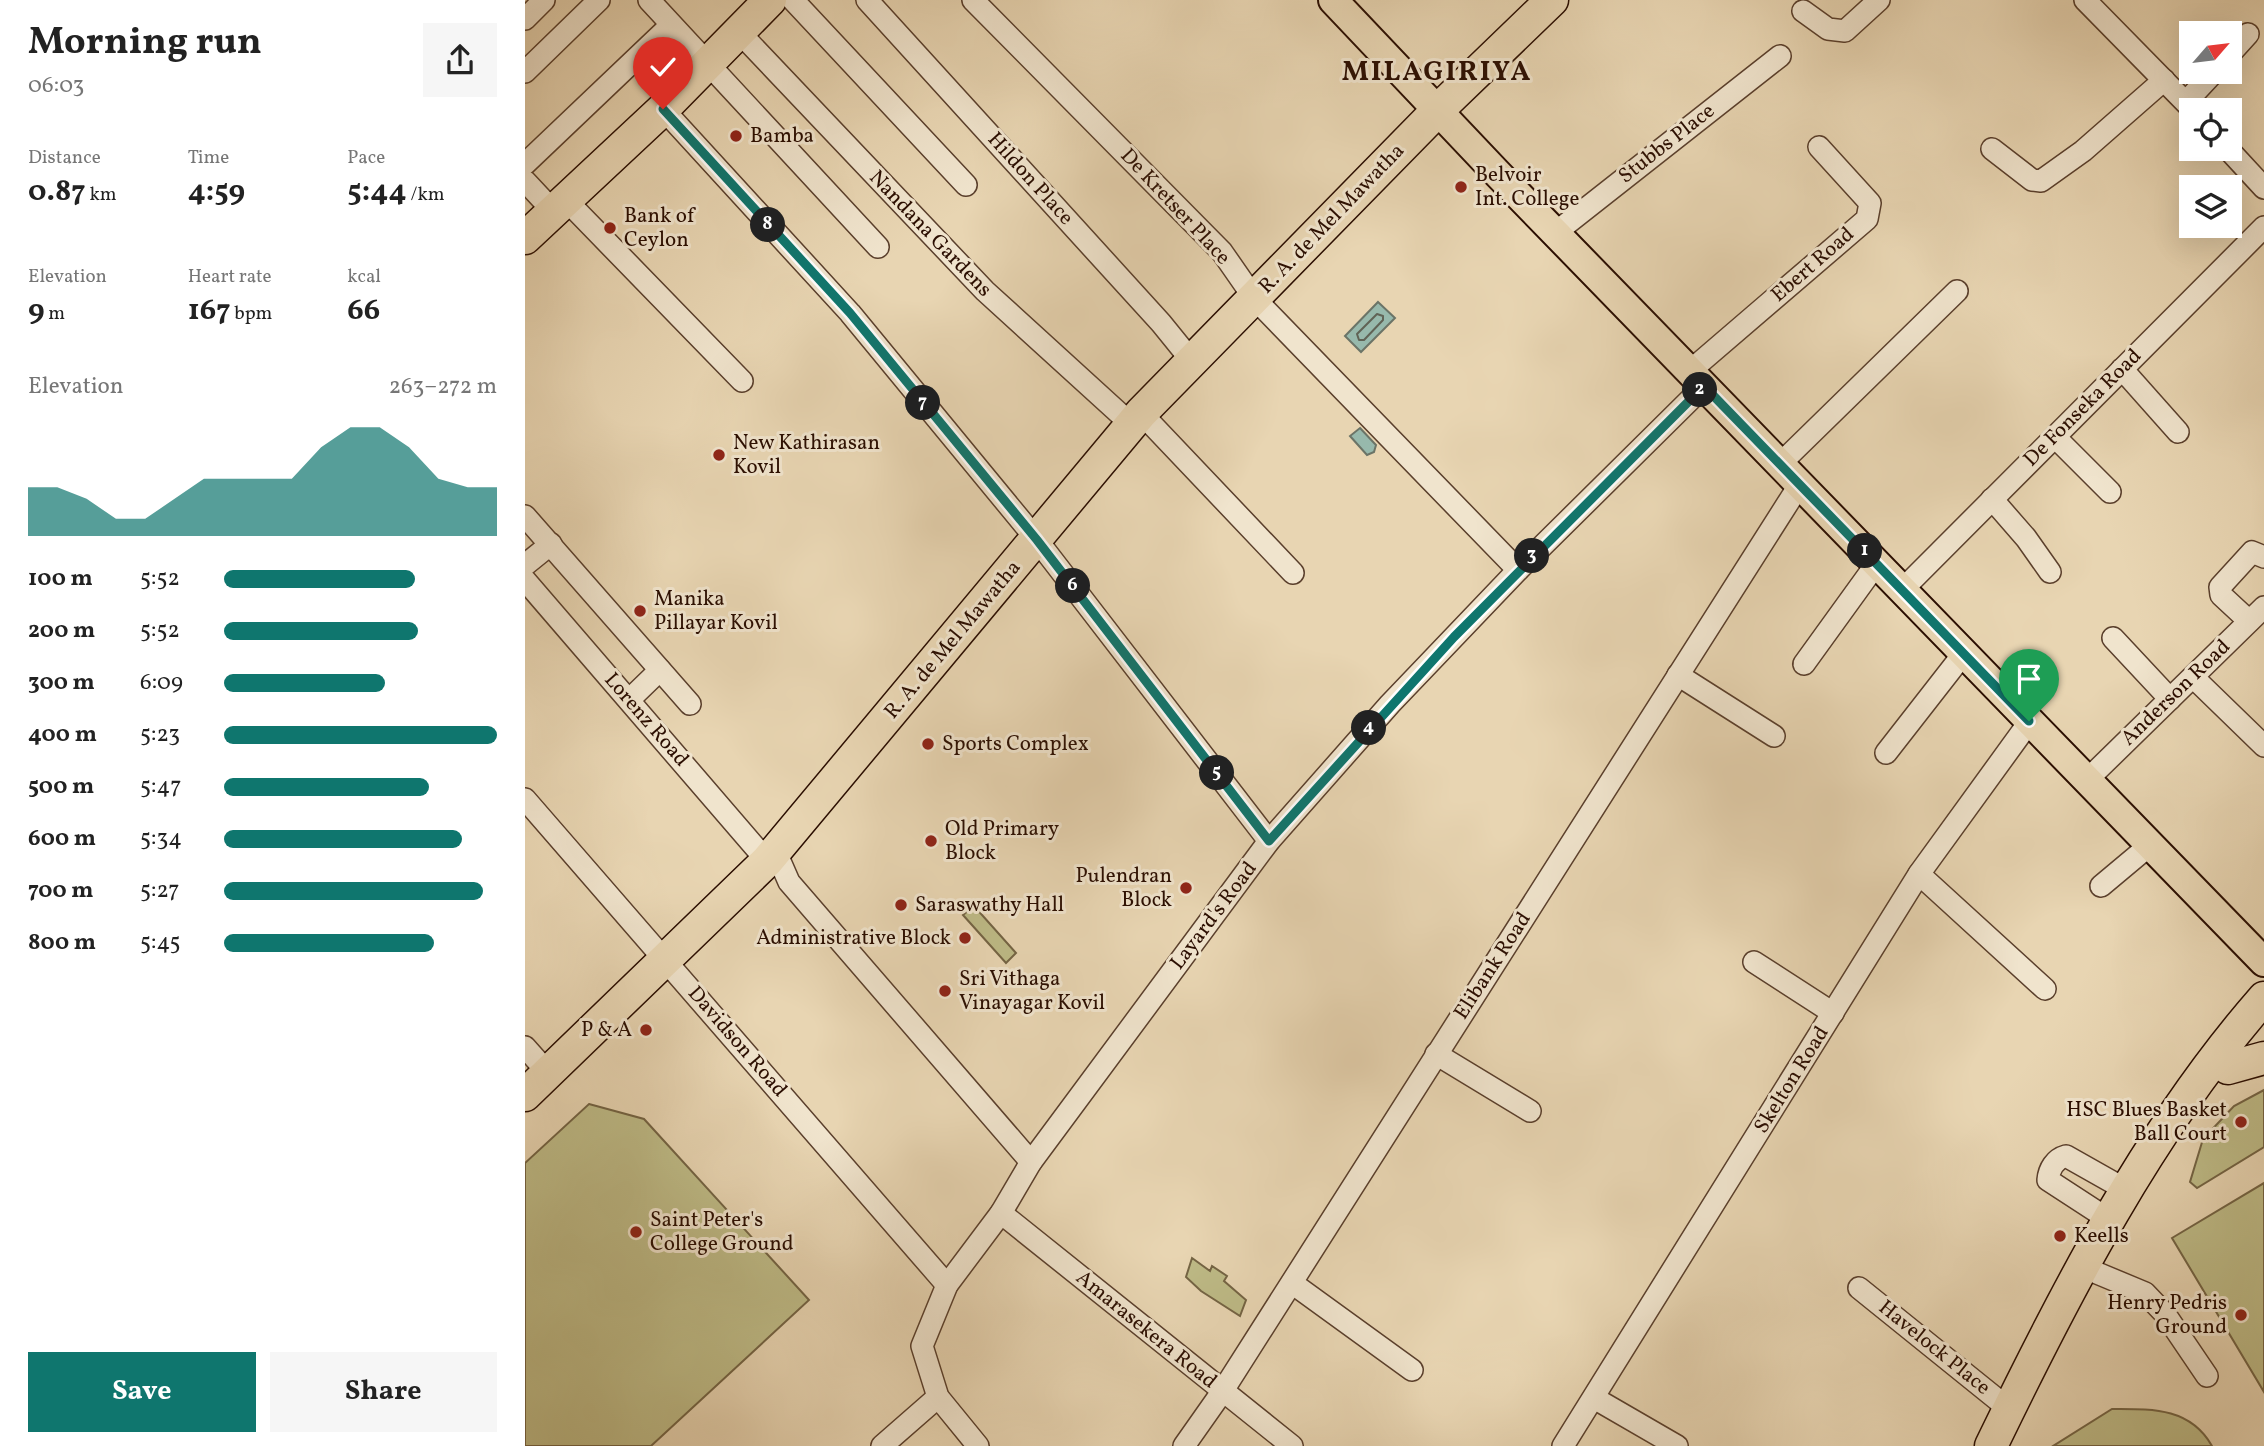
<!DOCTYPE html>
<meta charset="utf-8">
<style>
body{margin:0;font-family:Vollkorn,serif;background:#f6f6f6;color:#222;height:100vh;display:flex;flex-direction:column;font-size:26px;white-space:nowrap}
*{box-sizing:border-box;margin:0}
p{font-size:23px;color:#767676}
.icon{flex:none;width:38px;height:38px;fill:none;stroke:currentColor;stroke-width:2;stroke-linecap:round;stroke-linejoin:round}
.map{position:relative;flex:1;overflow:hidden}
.details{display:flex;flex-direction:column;background:#fff;width:525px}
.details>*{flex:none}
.needle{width:46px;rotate:62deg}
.fabs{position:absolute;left:1654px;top:21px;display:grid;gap:14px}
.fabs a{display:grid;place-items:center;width:63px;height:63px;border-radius:0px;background:#fff;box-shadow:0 7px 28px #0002;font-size:35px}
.pin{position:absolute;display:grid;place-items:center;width:60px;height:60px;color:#fff;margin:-72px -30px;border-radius:50% 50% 50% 0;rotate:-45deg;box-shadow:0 0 7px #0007}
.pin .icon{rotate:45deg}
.km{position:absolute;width:35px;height:35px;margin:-18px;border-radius:50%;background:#222;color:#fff;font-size:19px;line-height:35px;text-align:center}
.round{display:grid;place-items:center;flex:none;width:74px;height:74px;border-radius:0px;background:#f6f6f6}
.headline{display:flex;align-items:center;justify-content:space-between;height:119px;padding:0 28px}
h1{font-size:38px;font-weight:700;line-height:52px}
.stats{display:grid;grid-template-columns:repeat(3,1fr);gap:10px;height:119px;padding:7px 28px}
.stats div{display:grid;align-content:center}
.stats b{font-size:30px;font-weight:700}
.stats small{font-size:19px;font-weight:400}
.stats p{font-size:19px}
.chart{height:196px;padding:14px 28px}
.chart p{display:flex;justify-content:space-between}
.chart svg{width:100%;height:126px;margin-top:7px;fill:#0f766e;opacity:.7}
.cta{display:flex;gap:14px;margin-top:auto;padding:14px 28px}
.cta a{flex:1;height:80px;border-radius:0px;background:#0f766e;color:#fff;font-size:28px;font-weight:700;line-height:80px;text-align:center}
.cta a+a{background:#f6f6f6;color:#222}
ul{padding:0 28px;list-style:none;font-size:23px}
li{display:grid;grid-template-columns:112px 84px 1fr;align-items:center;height:52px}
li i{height:18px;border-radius:9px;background:#0f766e}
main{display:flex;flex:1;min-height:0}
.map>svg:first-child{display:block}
.green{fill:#bebb87;stroke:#746444;stroke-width:2}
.water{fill:#97b9ac;stroke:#6b7467;stroke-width:2}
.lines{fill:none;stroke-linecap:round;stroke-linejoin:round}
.shore{stroke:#606356;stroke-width:2}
.minor-casing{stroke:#5a3f2c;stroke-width:24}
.major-casing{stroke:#2a0d00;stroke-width:32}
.highway-casing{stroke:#2a0d00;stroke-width:35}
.minor{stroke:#f0e4cd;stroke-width:21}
.major{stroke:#e8d5b2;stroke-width:28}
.highway{stroke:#e8d5b2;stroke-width:32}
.route-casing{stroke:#fff;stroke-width:14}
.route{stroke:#0f766e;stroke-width:9}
.poi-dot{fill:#8f2418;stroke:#f0e4cd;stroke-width:2.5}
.labels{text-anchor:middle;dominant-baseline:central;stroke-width:6;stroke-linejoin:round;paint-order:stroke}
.poi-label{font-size:21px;fill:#2a0d00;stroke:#f0e4cd;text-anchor:start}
.street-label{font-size:21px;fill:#2a0d00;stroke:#f0e4cd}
.district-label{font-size:28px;font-weight:bold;letter-spacing:2px;fill:#2a0d00;stroke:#f0e4cd}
</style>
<main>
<section class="details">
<div class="headline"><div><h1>Morning run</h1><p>06:03</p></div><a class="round"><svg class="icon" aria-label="share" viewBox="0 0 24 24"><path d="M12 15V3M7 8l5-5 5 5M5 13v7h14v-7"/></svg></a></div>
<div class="stats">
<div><p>Distance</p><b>0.87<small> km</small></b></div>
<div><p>Time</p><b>4:59</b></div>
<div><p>Pace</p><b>5:44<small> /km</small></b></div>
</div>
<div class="stats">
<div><p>Elevation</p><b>9<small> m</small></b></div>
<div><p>Heart rate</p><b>167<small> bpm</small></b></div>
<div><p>kcal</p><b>66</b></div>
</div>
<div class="chart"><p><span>Elevation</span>263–272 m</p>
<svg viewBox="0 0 160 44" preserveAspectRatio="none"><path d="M0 44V27L10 27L20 31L30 38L40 38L50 31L60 24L70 24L80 24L90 24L100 13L110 6L120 6L130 13L140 24L150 27L160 27V44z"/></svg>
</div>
<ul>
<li><b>100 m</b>5:52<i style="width:70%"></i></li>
<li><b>200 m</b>5:52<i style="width:71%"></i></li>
<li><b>300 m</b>6:09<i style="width:59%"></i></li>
<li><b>400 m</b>5:23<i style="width:100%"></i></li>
<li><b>500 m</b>5:47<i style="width:75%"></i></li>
<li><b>600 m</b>5:34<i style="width:87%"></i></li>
<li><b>700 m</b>5:27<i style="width:95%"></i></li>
<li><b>800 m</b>5:45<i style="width:77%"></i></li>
</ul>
<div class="cta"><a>Save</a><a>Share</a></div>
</section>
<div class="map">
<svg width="1739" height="1446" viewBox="0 0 1739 1446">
<rect width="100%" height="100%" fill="#e8d5b2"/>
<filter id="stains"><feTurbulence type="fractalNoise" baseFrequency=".00286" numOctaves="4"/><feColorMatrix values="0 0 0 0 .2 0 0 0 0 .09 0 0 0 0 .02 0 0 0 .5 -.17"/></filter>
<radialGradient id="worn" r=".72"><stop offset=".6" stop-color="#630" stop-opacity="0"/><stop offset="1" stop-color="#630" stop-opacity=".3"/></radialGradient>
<!-- green -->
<g class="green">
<polygon points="449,906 491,953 481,963 438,915"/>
<polygon points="1739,1090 1739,1147 1672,1188 1665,1182 1678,1139 1709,1106"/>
<polygon points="64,1104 119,1119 284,1300 126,1446 0,1446 0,1163"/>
<polygon points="1739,1183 1739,1392 1647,1238"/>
<polygon points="667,1258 685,1271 687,1266 702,1276 699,1281 721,1300 715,1316 676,1291 661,1277"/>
<path d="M1587 1409C1626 1409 1665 1407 1687 1446H1528Z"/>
</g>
<!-- water -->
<g class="water">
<polygon points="853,302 870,318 836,352 820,336"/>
<polygon points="835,428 851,445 849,452 842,455 825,436"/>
</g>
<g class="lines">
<!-- shore -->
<polygon class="shore" points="852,314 858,316 858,320 839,340 834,340 832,334"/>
<!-- minor casing -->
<g class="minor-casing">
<g id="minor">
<polyline points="124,0 353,247"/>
<polyline points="268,0 441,185"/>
<polyline points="342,0 636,323 666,360"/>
<polyline points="448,0 697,252 729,298 993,570"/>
<polyline points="1560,0 1668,110"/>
<polyline points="1278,11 1303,29 1320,31 1354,0"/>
<polyline points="0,19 19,0"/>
<polyline points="214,32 460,291 606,424"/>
<polyline points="1704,55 1723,34"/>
<polyline points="0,72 74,0"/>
<polyline points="1661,102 1689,72"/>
<polyline points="138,109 325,313 512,540 744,841"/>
<polyline points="1467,149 1507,180 1516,181 1558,151 1639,80"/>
<polyline points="1703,149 1739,188"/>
<polyline points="0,164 146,25"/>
<polyline points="0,181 29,212"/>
<polyline points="41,200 217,381"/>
<polyline points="1030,233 1255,56"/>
<polyline points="1597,369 1653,432"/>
<polyline points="1165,371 1342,219 1345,203 1294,147"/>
<polyline points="616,413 768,573"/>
<polyline points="1530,437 1585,492"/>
<polyline points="1255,464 1432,291"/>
<polyline points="1467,499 1501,538 1525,572"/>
<polyline points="0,516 165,704"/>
<polyline points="0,565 26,544"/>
<polyline points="0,580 242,861"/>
<polyline points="1377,590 1739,227"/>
<polyline points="1724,621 1696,595 1695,587 1727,552 1739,557"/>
<polyline points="1588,638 1645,699"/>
<polyline points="1279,664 1352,563"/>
<polyline points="1153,675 1249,736"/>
<polyline points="1668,677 1739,746"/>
<polyline points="104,700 135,670"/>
<polyline points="1361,753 1439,653"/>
<polyline points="1562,780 1739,607"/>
<polyline points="0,799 422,1285"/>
<polyline points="250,850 264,882 506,1162"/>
<polyline points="1394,874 1520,989"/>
<polyline points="1576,886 1625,845"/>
<polyline points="1229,962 1308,1013"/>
<polyline points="0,1047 24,1074"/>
<polyline points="911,1054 1005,1111"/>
<polyline points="476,1213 767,1446"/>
<path d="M1586 1221 1523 1180C1524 1169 1530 1159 1541 1156L1603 1191"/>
<polyline points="1572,1273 1620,1293 1640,1314 1682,1376"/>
<polyline points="767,1283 887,1370"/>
<polyline points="1334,1288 1484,1409"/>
<polyline points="1069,1398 1152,1446"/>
<polyline points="357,1446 413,1397"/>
<polyline points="453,1446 413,1397 397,1346 422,1285 476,1213 506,1162 744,841 865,704 993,570 1179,386"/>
<polyline points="659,1446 697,1392 1275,484"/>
<polyline points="1038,1446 1394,874 1505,721"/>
</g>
</g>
<!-- major casing -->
<g class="major-casing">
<polyline id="major" points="808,0 971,172 1739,962"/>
</g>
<!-- highway casing -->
<g class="highway-casing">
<g id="highway">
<polyline points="0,238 138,109 245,0"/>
<polyline points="1703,1068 1739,1058"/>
<polyline points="0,1095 242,861 616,413 914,109 1027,0"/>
<path d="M1466 1446C1541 1291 1625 1128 1739 998"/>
</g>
</g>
<!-- minor -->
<use href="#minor" class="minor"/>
<!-- major -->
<use href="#major" class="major"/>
<!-- highway -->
<use href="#highway" class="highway"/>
</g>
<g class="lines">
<!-- route casing -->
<g class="route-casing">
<polyline id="route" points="138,109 325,313 512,540 744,841 929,637 1179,386 1504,721"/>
</g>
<!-- route -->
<use href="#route" class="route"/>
</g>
<!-- markers -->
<g class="poi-dot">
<circle cx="211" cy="136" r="7"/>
<circle cx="936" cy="187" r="7"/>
<circle cx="85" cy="228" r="7"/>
<circle cx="194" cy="455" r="7"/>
<circle cx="115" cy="611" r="7"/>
<circle cx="403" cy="744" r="7"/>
<circle cx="406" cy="841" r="7"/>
<circle cx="661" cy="888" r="7"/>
<circle cx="376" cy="905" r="7"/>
<circle cx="440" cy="938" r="7"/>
<circle cx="420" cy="991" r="7"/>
<circle cx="121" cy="1030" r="7"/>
<circle cx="1716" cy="1122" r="7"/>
<circle cx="111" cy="1232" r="7"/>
<circle cx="1535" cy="1236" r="7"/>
<circle cx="1716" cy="1315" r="7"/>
</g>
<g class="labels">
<!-- poi labels -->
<g class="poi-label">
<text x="225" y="136">Bamba</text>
<text x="950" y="175">Belvoir<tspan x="950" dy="24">Int. College</tspan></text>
<text x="99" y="216">Bank of<tspan x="99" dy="24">Ceylon</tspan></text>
<text x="208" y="443">New Kathirasan<tspan x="208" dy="24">Kovil</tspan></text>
<text x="129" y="599">Manika<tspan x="129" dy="24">Pillayar Kovil</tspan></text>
<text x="417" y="744">Sports Complex</text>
<text x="420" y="829">Old Primary<tspan x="420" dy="24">Block</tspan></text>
<text x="647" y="876" text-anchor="end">Pulendran<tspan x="647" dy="24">Block</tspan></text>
<text x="390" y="905">Saraswathy Hall</text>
<text x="426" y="938" text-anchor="end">Administrative Block</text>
<text x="434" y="979">Sri Vithaga<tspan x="434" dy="24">Vinayagar Kovil</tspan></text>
<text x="107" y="1030" text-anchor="end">P &amp; A</text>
<text x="1702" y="1110" text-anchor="end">HSC Blues Basket<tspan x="1702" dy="24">Ball Court</tspan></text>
<text x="125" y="1220">Saint Peter's<tspan x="125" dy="24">College Ground</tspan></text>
<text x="1549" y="1236">Keells</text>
<text x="1702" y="1303" text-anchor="end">Henry Pedris<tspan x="1702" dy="24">Ground</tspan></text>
</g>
<!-- street labels -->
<g class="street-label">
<text transform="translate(1142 144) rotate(-38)">Stubbs Place</text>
<text transform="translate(505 179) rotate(48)">Hildon Place</text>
<text transform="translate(650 207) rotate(47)">De Kretser Place</text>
<text transform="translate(807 219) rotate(-46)">R. A. de Mel Mawatha</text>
<text transform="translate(405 234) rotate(46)">Nandana Gardens</text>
<text transform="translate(1288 265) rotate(-41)">Ebert Road</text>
<text transform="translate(1558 408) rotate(-45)">De Fonseka Road</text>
<text transform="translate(428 640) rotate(-50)">R. A. de Mel Mawatha</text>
<text transform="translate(1651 693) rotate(-44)">Anderson Road</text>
<text transform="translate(121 720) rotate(49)">Lorenz Road</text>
<text transform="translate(689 916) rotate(-53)">Layard's Road</text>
<text transform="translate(968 966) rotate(-57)">Elibank Road</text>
<text transform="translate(212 1042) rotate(49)">Davidson Road</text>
<text transform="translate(1267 1080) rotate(-58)">Skelton Road</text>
<text transform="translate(621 1330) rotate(39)">Amarasekera Road</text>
<text transform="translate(1409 1348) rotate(39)">Havelock Place</text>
</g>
<!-- district labels -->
<g class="district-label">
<text x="912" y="72">MILAGIRIYA</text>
</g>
</g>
<rect width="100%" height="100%" filter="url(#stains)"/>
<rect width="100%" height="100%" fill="url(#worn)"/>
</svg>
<div class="fabs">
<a><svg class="needle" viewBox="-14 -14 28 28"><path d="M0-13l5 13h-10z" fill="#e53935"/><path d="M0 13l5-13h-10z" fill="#767676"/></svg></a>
<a><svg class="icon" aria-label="locate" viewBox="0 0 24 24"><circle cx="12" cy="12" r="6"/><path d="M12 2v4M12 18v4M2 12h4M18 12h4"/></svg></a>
<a><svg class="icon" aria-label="layers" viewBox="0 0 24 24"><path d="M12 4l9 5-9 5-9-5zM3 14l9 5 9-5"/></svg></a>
</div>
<div class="pin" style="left:1504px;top:721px;background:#1e9e55"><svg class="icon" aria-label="arrive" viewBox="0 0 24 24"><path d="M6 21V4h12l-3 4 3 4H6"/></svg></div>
<div class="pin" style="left:138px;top:109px;background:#d93025"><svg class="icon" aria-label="check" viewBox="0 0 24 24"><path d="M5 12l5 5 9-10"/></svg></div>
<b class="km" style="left:1340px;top:551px">1</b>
<b class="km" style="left:1175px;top:390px">2</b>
<b class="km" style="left:1007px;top:556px">3</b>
<b class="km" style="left:844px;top:728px">4</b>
<b class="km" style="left:692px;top:773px">5</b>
<b class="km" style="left:548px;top:586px">6</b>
<b class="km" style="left:398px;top:403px">7</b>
<b class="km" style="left:243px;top:225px">8</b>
</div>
</main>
